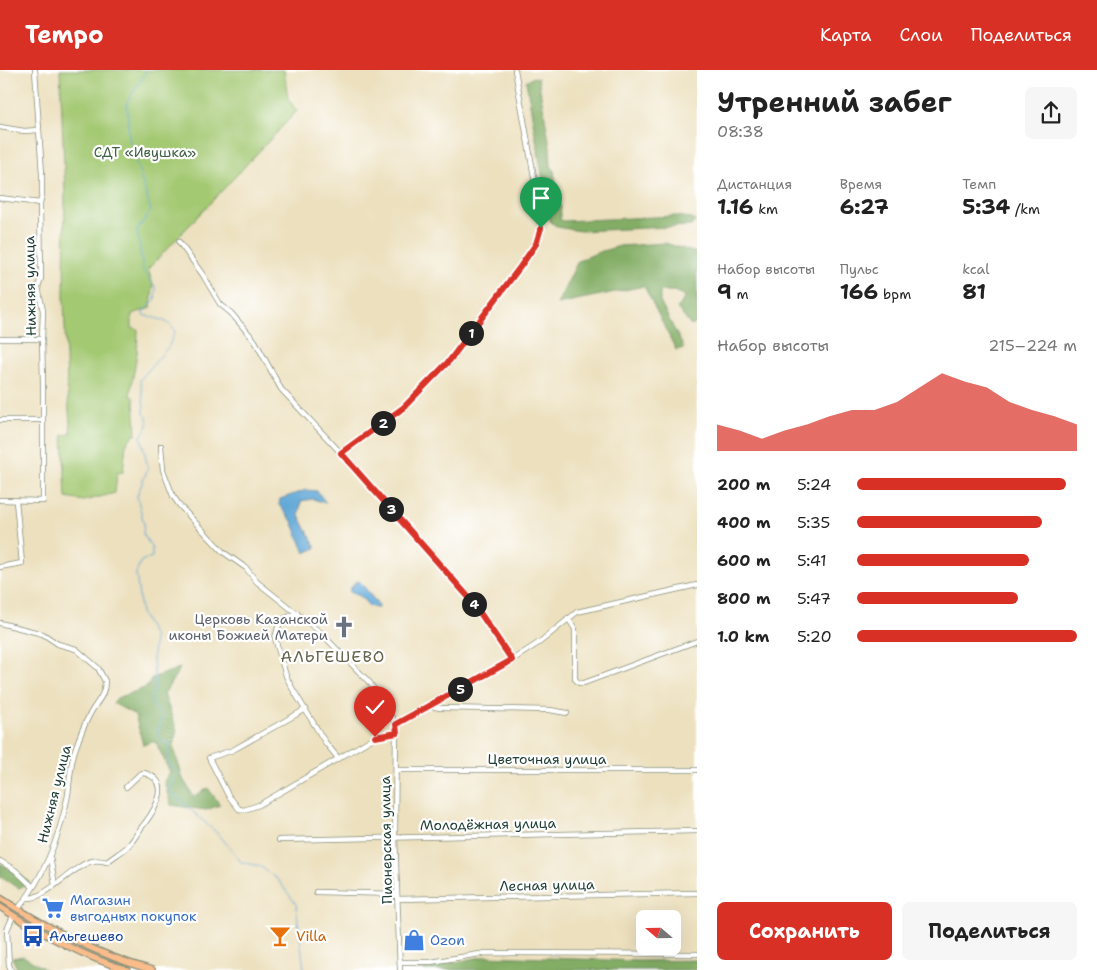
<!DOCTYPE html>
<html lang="ru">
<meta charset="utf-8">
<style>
body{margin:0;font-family:"Shantell Sans",sans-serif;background:#f6f6f6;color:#222;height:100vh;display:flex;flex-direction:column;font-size:19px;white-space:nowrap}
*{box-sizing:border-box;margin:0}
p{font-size:16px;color:#767676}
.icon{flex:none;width:28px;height:28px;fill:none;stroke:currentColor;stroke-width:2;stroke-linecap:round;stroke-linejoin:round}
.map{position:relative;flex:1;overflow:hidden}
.side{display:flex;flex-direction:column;background:#fff;width:400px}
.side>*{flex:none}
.needle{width:32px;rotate:290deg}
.tools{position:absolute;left:636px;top:840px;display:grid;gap:10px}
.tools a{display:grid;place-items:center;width:45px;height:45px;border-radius:8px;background:#fff;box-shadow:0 5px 20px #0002;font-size:25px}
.pin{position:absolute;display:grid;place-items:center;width:42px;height:42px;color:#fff;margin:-51px -21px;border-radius:50% 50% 50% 0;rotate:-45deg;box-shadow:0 0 5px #0007}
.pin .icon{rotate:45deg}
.km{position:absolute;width:25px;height:25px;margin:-12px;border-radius:50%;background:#222;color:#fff;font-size:14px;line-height:25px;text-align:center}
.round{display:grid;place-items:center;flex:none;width:52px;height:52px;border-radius:8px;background:#f6f6f6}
.overview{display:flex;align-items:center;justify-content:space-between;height:85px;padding:0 20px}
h1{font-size:28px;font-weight:700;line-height:38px}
.figures{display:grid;grid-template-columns:repeat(3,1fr);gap:8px;height:85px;padding:5px 20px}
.figures div{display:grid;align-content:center}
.figures b{font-size:21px;font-weight:700}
.figures small{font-size:14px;font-weight:400}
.figures p{font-size:14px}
.chart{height:140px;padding:10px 20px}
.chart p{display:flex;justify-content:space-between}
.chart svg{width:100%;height:90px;margin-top:5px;fill:#d93025;opacity:.7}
.primary-button{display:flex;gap:10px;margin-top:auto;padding:10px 20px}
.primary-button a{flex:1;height:58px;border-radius:8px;background:#d93025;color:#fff;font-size:20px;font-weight:700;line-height:58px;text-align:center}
.primary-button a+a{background:#f6f6f6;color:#222}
ul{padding:0 20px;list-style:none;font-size:16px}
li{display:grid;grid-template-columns:80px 60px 1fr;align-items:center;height:38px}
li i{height:12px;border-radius:6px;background:#d93025}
header{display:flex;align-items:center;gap:30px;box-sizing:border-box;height:70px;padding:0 25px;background:#d93025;color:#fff}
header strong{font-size:24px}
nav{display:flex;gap:28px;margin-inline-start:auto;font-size:18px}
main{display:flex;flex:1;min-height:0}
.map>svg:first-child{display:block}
.green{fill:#a4c973;stroke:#628354}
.forest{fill:#83ad65;stroke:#51754c}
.water{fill:#61a7d7;stroke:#407286}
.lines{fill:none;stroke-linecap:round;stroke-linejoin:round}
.stream{stroke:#61a7d7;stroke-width:1}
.minor-casing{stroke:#868e79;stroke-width:6}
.major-casing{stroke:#868e79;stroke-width:8}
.minor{stroke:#fff;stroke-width:4.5}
.major{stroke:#f9bc8a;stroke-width:5.5}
.route-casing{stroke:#fff;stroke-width:10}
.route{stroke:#d93025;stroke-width:6}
.labels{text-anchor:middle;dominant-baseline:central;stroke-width:4.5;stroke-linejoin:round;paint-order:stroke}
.park-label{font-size:14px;fill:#406044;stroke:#fff}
.street-label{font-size:14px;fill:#1f3d34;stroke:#fff}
.worship-label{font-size:14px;fill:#5b616d;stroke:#fff;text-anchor:end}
.shop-label{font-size:14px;fill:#366cbe;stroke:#fff;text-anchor:start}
.transit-label{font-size:14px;fill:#164399;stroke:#fff;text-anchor:start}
.food-label{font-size:14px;fill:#c56008;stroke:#fff;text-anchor:start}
.quarter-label{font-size:16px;letter-spacing:1px;fill:#63624a;stroke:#fff}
</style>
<header>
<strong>Tempo</strong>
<nav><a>Карта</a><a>Слои</a><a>Поделиться</a></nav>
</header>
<main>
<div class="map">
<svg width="697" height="900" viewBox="0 0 697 900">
<rect width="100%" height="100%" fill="#fff"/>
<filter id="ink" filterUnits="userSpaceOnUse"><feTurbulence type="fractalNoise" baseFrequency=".02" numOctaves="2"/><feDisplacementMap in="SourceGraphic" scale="10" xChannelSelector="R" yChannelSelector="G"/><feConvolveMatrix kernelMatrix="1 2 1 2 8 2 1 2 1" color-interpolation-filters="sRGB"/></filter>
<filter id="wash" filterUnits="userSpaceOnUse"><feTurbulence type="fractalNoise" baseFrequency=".0096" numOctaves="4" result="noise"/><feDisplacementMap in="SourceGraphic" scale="20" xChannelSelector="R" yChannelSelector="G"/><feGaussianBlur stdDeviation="1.12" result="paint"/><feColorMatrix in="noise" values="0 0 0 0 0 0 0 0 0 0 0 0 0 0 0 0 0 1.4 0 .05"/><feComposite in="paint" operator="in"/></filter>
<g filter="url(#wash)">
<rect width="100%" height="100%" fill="#ece0be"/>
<!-- green -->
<polygon class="green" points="60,0 284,0 288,29 297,41 148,199 153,215 151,238 132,244 132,258 138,260 137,283 130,325 134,328 136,365 133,365 126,374 123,402 117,403 115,423 84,431 66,428 63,365 71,364 67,318 64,229 65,122"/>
<!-- forest -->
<g class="forest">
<polygon points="534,7 538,8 550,76 551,96 554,100 558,130 561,137 560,149 563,151 676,146 691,148 695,151 691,156 580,161 557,157 550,151 526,11"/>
<polygon points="665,173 697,183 697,252 691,256 677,238 681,234 685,226 674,221 660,221 660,232 684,278 676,280 644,216 557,234 578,191 599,182 620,176"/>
<polygon points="180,598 164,624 177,661 173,676 183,709 194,727 208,718 220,735 206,740 171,735 164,711 170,702 155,671 143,675 135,645 113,633 117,628 147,617 152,608"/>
<polygon points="0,793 30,812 19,818 0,807"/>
<polygon points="23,886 46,900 21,900 17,898 12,888"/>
<polygon points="486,886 640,891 697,890 697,900 416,900"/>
</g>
<!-- water -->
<g class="water">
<polygon points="306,420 317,421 326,433 313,429 301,431 299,445 316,478 305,483 292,451 279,435 280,429"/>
<path d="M359 511 362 514 379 536 378 538C368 538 367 533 361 527 358 524 353 525 349 521L355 512Z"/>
</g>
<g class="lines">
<!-- stream -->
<path class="stream" d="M147 0 127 32 129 68 151 141 137 160 143 200 156 218 155 230 143 242V245C158 250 165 247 175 261L169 276 140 310C141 316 145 339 144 344L147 347 148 356 141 366 148 398 137 426 144 454 143 464 152 478V487L141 491 136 503 141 543 154 567 153 589 155 618 151 629 154 637 163 648 160 651 157 665 165 674 169 672 168 691 177 704 168 719 221 767 241 792 260 796 278 810 296 834 304 900"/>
</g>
</g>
<g filter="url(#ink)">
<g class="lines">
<!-- minor casing -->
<g class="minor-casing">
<g id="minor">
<polyline points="0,57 24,61 39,60"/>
<polyline points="0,128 40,133"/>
<polyline points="179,172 203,205 220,234 231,243 255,271 281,319 341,383 472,531 512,590"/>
<polyline points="0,269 42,269"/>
<polyline points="0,350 42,350"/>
<polyline points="161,376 163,400 173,426 180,436 223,482 246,498 257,512 320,562 370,613 396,654 395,766 400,900"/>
<polyline points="341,383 403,338 451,291 536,174 541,158 539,135 515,0"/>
<polyline points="0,430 43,431 43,313 42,269 43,241 38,217 41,208 40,133 42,125 42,104 35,0"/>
<polyline points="0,497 22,493 16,431"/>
<polyline points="297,543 284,549 278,557 275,568 286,606 292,618 325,672 338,688"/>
<polyline points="568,548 575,559 575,609 579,613 584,613 697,571"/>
<path d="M0 553 43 564 58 574 76 579 98 598 105 611C105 627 96 632 90 644 84 655 79 668 75 680 70 694 70 710 68 725 60 765 44 807 18 839"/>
<polyline points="429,636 441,638 550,640 567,643"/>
<polyline points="306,639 233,680 209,688 228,725 239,739 244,740 259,735 375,667 397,663"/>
<polyline points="396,654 512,590 540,572 577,542 697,515"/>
<polyline points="396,700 697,700"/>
<polyline points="279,770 697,761"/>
<polyline points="50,787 55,815"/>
<polyline points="0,791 15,800 33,817"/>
<polyline points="316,822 397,824"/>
<path d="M27 828C45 830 74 795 92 791 97 790 103 791 107 792 113 787 120 783 126 778 134 771 138 761 145 753 156 738 173 711 144 703L140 704 126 717"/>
<polyline points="397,829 697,823"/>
<polyline points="400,892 431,892 486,883 697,884"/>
<polyline points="11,900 9,895 7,860 13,846"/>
</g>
</g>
<!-- major casing -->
<g class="major-casing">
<g id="major">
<path d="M0 828C48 858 97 885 152 900"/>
<path d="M0 837C40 863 81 886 127 900"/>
</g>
</g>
<!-- minor -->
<use href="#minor" class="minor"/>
<!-- major -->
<use href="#major" class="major"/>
</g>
</g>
<g class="lines" filter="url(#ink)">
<!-- route casing -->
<g class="route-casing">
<polyline id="route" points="375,667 397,663 396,654 512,590 472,531 341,383 403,338 450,290 520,197 536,174 541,158"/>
</g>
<!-- route -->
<use href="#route" class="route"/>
</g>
<!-- icons -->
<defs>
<g id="church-bare" transform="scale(1.725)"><path d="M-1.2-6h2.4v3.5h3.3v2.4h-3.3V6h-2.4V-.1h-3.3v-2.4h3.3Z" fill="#6b7280" stroke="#fff" stroke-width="2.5" paint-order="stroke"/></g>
<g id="supermarket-bare" transform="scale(1.725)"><path d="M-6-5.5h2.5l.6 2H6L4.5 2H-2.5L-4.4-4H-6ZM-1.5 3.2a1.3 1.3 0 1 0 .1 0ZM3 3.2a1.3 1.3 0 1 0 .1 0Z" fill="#3f7fe0" stroke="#fff" stroke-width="2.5" paint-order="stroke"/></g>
<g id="bus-bare" transform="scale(1.725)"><path d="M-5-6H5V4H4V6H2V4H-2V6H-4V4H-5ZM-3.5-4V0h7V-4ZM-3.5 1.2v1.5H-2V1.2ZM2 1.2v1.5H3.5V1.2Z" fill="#1a4fb4" stroke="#fff" stroke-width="2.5" paint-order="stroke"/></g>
<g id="bar-bare" transform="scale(1.725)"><path d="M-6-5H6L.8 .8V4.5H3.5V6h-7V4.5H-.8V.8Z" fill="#e8710a" stroke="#fff" stroke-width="2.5" paint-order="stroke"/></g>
<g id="shop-bare" transform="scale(1.725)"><path d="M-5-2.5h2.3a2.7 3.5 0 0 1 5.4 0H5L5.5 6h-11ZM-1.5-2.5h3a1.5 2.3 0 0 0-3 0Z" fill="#3f7fe0" stroke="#fff" stroke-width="2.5" paint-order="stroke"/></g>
</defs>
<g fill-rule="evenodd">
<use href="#church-bare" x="344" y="557"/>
<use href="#supermarket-bare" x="53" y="838"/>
<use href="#bus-bare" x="33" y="866"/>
<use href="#bar-bare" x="280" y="866"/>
<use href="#shop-bare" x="414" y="870"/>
</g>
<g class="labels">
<!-- park labels -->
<g class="park-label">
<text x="145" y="82">СДТ «Ивушка»</text>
</g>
<!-- street labels -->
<g class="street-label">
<text transform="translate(30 216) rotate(-91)">Нижняя улица</text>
<text x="547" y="689">Цветочная улица</text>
<text transform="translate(54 724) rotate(-76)">Нижняя улица</text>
<text transform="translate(488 754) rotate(-1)">Молодёжная улица</text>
<text transform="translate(386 770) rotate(-91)">Пионерская улица</text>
<text transform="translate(547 815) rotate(-1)">Лесная улица</text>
</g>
<!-- worship labels -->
<g class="worship-label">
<text x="328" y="549">Церковь Казанской<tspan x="328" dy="16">иконы Божией Матери</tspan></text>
</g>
<!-- shop labels -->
<g class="shop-label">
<text x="70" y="830">Магазин<tspan x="70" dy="16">выгодных покупок</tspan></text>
<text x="430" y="870">Ozon</text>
</g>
<!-- transit labels -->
<g class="transit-label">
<text x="49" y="866">Альгешево</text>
</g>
<!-- food labels -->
<g class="food-label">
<text x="296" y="866">Villa</text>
</g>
<!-- quarter labels -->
<g class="quarter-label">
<text x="333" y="586">АЛЬГЕШЕВО</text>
</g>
</g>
</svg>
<div class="tools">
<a><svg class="needle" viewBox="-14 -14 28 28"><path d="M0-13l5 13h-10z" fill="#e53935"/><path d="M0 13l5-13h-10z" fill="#767676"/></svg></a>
</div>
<div class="pin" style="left:541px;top:158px;background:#1e9e55"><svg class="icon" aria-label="arrive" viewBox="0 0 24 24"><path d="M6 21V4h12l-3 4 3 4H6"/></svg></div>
<div class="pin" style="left:375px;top:667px;background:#d93025"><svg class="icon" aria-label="check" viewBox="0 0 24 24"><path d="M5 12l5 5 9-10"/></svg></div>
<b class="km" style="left:471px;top:263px">1</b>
<b class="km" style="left:383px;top:353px">2</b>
<b class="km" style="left:391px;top:439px">3</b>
<b class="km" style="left:474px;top:534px">4</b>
<b class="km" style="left:460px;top:619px">5</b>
</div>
<section class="side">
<div class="overview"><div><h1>Утренний забег</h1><p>08:38</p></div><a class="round"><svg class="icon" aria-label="share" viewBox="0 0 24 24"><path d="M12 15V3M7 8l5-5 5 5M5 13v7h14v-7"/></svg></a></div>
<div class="figures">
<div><p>Дистанция</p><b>1.16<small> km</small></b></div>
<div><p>Время</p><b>6:27</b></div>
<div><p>Темп</p><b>5:34<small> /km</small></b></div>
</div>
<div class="figures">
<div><p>Набор высоты</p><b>9<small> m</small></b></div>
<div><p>Пульс</p><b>166<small> bpm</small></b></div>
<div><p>kcal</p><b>81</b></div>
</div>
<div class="chart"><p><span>Набор высоты</span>215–224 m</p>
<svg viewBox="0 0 160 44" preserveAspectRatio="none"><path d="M0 44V31L10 34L20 38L30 34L40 31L50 27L60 24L70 24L80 20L90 13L100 6L110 10L120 13L130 20L140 24L150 27L160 31V44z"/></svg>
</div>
<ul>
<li><b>200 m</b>5:24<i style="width:95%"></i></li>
<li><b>400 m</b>5:35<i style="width:84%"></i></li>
<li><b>600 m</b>5:41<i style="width:78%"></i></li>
<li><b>800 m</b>5:47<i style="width:73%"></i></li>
<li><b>1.0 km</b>5:20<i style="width:100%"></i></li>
</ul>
<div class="primary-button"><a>Сохранить</a><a>Поделиться</a></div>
</section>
</main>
